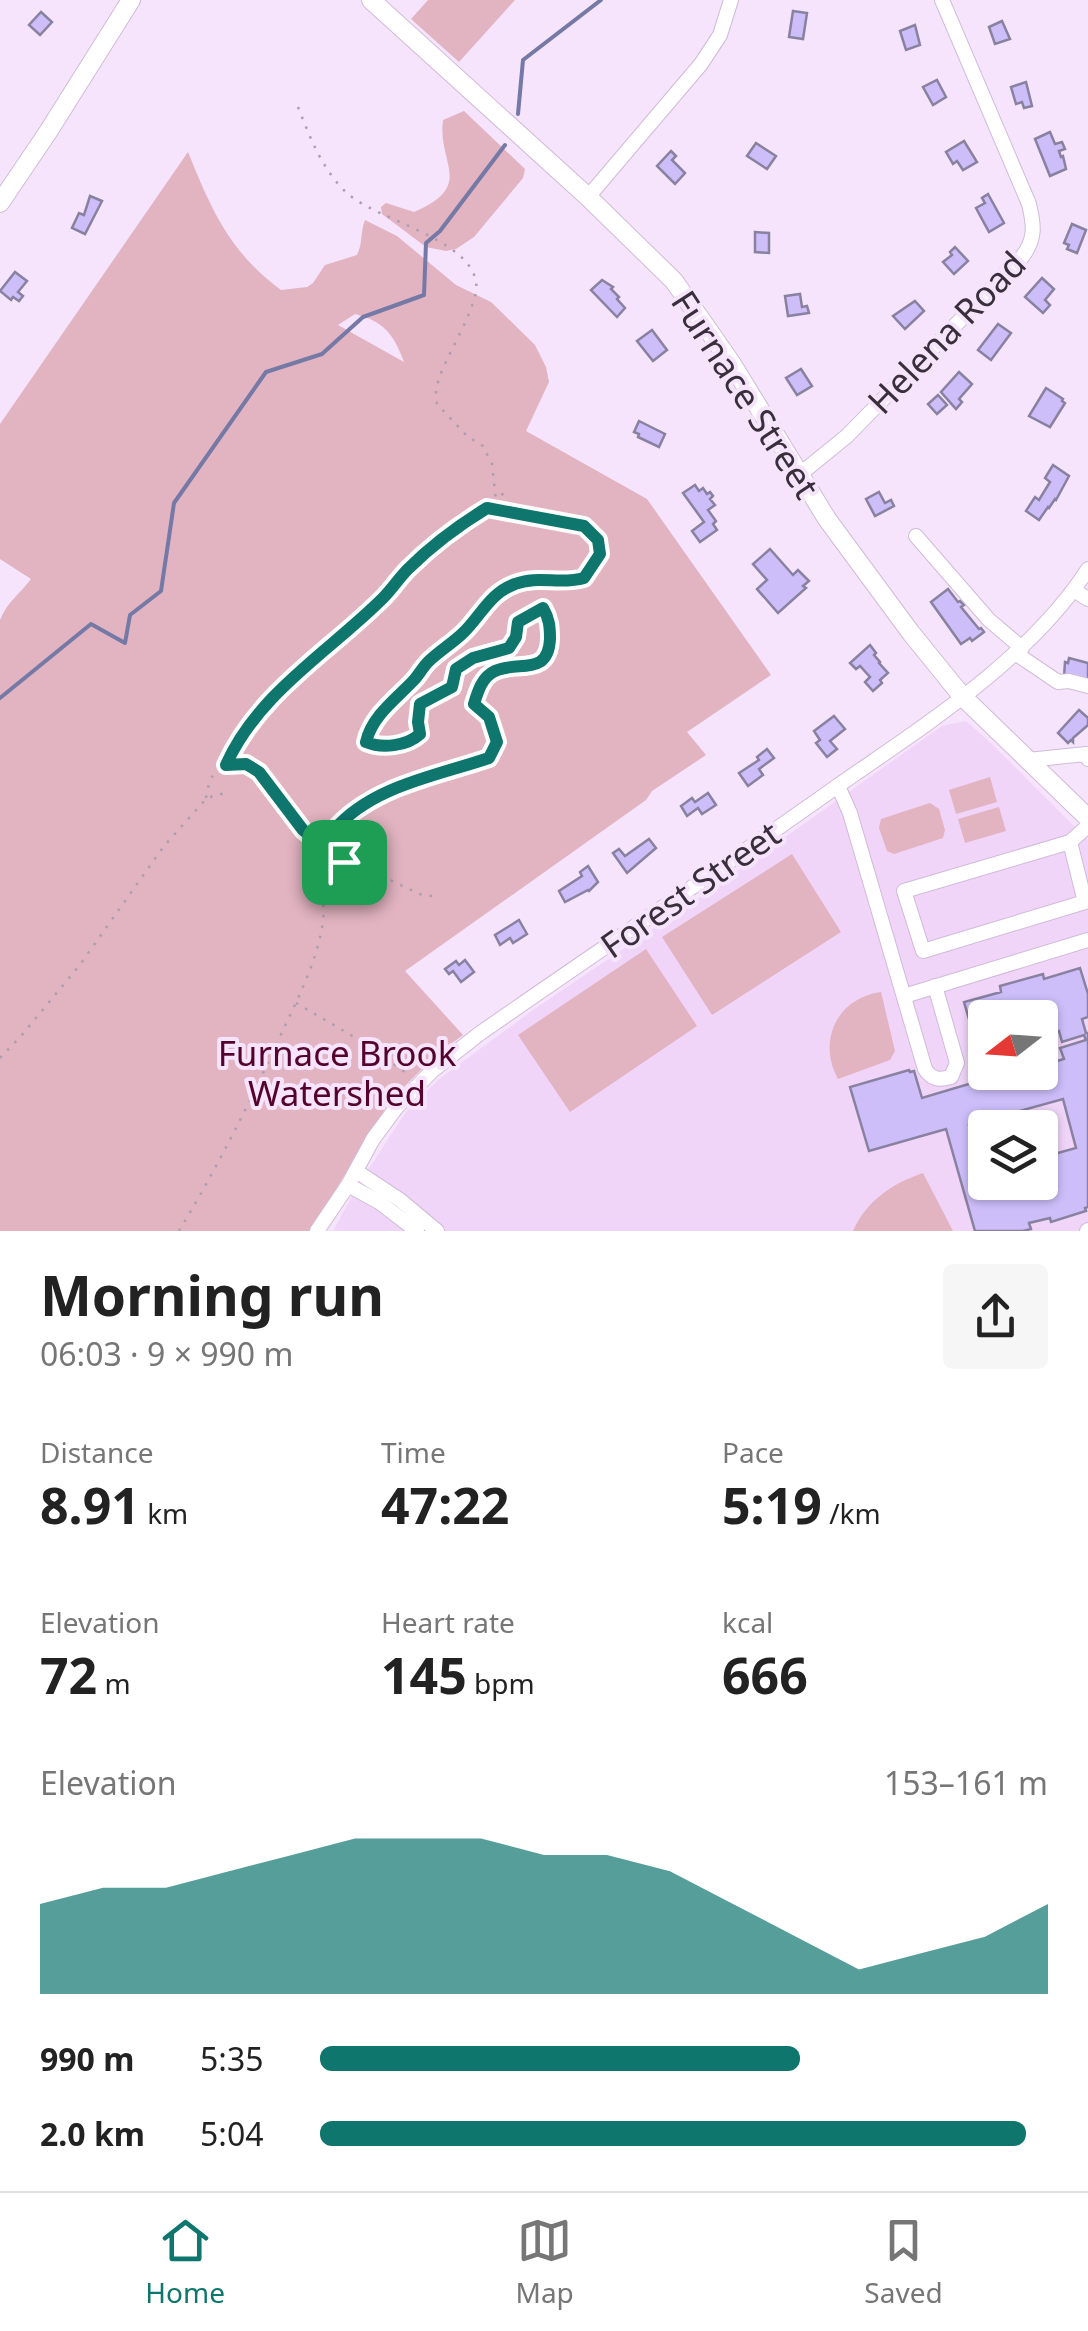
<!DOCTYPE html>
<meta charset="utf-8">
<style>
body{margin:0;font-family:"Noto Sans",sans-serif;background:#f6f6f6;color:#222;height:100vh;display:flex;flex-direction:column;font-size:38px;white-space:nowrap}
*{box-sizing:border-box;margin:0}
p{font-size:32px;color:#767676}
.icon{flex:none;width:55px;height:55px;fill:none;stroke:currentColor;stroke-width:2;stroke-linecap:round;stroke-linejoin:round}
.map{position:relative;height:1231px;overflow:hidden}
.details{display:flex;flex-direction:column;background:#fff;flex:1}
.details>*{flex:none}
.needle{width:65px;rotate:253deg}
.controls{position:absolute;left:968px;top:1000px;display:grid;gap:20px}
.controls a{display:grid;place-items:center;width:90px;height:90px;border-radius:10px;background:#fff;box-shadow:0 2px 8px #0004;font-size:50px}
.pin{position:absolute;display:grid;place-items:center;width:85px;height:85px;color:#fff;margin:-42px;border-radius:20px;box-shadow:0 5px 15px #0006}
.round{display:grid;place-items:center;flex:none;width:105px;height:105px;border-radius:10px;background:#f6f6f6}
.summary{display:flex;align-items:center;justify-content:space-between;height:170px;padding:0 40px}
h1{font-size:55px;font-weight:700;line-height:75px}
.metrics{display:grid;grid-template-columns:repeat(3,1fr);gap:15px;height:170px;padding:10px 40px}
.metrics div{display:grid;align-content:center}
.metrics b{font-size:50px;font-weight:700}
.metrics small{font-size:28px;font-weight:400}
.metrics p{font-size:28px}
.chart{height:280px;padding:20px 40px}
.chart p{display:flex;justify-content:space-between}
.chart svg{width:100%;height:180px;margin-top:10px;fill:#0f766e;opacity:.7}
ul{padding:0 40px;list-style:none;font-size:32px}
li{display:grid;grid-template-columns:160px 120px 1fr;align-items:center;height:75px}
li i{height:25px;border-radius:12px;background:#0f766e}
.tab-bar{display:flex;justify-content:space-around;align-items:center;height:140px;border-top:2px solid #e0e0e0;background:#fff;font-size:28px;color:#767676}
.tab-bar a{display:grid;justify-items:center;gap:5px}
.tab-bar .active{color:#0f766e}
.map>svg:first-child{display:block}
.built{fill:#f0d5f9;fill-rule:evenodd}
.green{fill:#e2b3c1;fill-rule:evenodd}
.lines{fill:none;stroke-linecap:round;stroke-linejoin:round}
.stream{stroke:#7479a5;stroke-width:4}
.building{fill:#cdbefa;stroke:#88819f;stroke-width:2.5;fill-rule:evenodd}
.minor-casing{stroke:#d0bbd8;stroke-width:16}
.major-casing{stroke:#d0bbd8;stroke-width:20}
.path{stroke:#ac9eb1;stroke-width:2.5;stroke-dasharray:2.5 8;stroke-linecap:butt}
.minor{stroke:#fff;stroke-width:14}
.major{stroke:#fff;stroke-width:18}
.route-casing{stroke:#fff;stroke-width:20}
.route{stroke:#0f766e;stroke-width:12}
.labels{text-anchor:middle;dominant-baseline:central;stroke-width:8;stroke-linejoin:round;paint-order:stroke}
.street-label{font-size:35px;fill:#382f3b;stroke:#f6e4fc}
.park-label{font-size:35px;fill:#55032a;stroke:#f6e4fc}
</style>
<div class="map">
<svg width="1088" height="1231" viewBox="0 0 1088 1231">
<rect width="100%" height="100%" fill="#f6e4fc"/>
<!-- built -->
<path class="built" d="M966 721 992 744 1088 840V1231H333L358 1185 406 1112 438 1080 533 1010 699 898 942 726ZM985 1018H1040V1072H985ZM985 1128H1040V1182H985Z"/>
<!-- green -->
<g class="green">
<polygon points="428,0 515,0 459,62 411,19"/>
<path d="M464 111 525 169 523 178 474 237 456 249 446 251 426 247 382 214 381 207 386 203 414 212C476 185 437 164 443 120Z"/>
<path d="M188 152C212 211 229 251 281 290L307 287 313 283 325 265 357 255C363 243 360 233 365 220L397 236 456 285 491 302 535 345 546 367 549 382 526 431 647 499 771 675 687 732 706 755 652 791 646 800 405 971 463 1035 435 1056 390 1101 310 1231H0V620C7 602 20 594 31 579L0 559V424ZM355 314C384 321 394 335 404 362L338 325Z"/>
<polygon points="990,777 997,802 956,814 949,790"/>
<polygon points="930,803 939,809 945,830 943,838 894,854 887,851 879,828 881,819"/>
<polygon points="999,807 1006,831 965,843 958,819"/>
<polygon points="792,854 841,932 712,1015 662,937"/>
<polygon points="646,949 697,1026 570,1112 518,1035"/>
<path d="M881 992 895 1051 890 1060 838 1079C817 1041 837 998 881 992Z"/>
<path d="M923 1173 953 1231H853C866 1201 893 1183 923 1173Z"/>
</g>
<g class="lines">
<!-- stream -->
<g class="stream">
<polyline points="518,114 523,60 601,0"/>
<polyline points="0,698 91,624 125,643 130,615 161,591 174,503 266,372 322,354 363,317 424,295 426,243 440,231 505,145"/>
</g>
</g>
<!-- building -->
<g class="building">
<polygon points="793,11 807,13 803,39 789,37"/>
<polygon points="41,12 52,22 40,35 29,25"/>
<polygon points="1002,21 1010,39 995,44 989,27"/>
<polygon points="915,25 920,45 906,50 900,31"/>
<polygon points="937,80 946,97 933,105 923,87"/>
<polygon points="1026,82 1032,106 1024,108 1022,102 1016,104 1011,87"/>
<polygon points="1050,132 1055,144 1062,142 1065,149 1059,151 1061,157 1063,156 1066,169 1050,176 1035,139"/>
<polygon points="964,141 977,162 963,170 957,161 953,164 946,152"/>
<polygon points="756,143 776,156 767,169 747,156"/>
<polygon points="671,151 676,156 672,160 685,173 675,184 657,166"/>
<polygon points="988,194 1004,223 989,232 976,208 985,203 982,198"/>
<polygon points="90,196 102,201 85,234 72,228 79,213 84,215"/>
<polygon points="1072,224 1086,230 1077,253 1067,249 1069,245 1064,243"/>
<polygon points="755,232 769,233 769,253 755,252"/>
<polygon points="955,247 968,261 954,274 943,262 952,255 950,252"/>
<polygon points="15,272 27,281 18,292 23,296 19,301 13,297 11,300 0,291"/>
<polygon points="1042,278 1054,289 1045,300 1050,305 1043,313 1025,297"/>
<polygon points="602,280 613,287 611,289 619,297 617,299 625,308 617,317 591,290"/>
<polygon points="800,294 802,307 807,306 809,313 788,316 785,296"/>
<polygon points="915,301 924,311 905,329 893,316"/>
<polygon points="998,324 1011,333 991,360 978,350"/>
<polygon points="652,330 667,350 653,361 637,341"/>
<polygon points="801,369 812,386 797,395 786,378"/>
<polygon points="959,372 972,384 959,399 962,402 956,409 941,392"/>
<polygon points="1046,388 1063,399 1062,401 1065,403 1050,427 1029,416"/>
<polygon points="938,395 947,405 937,414 928,404"/>
<polygon points="639,421 665,434 659,447 638,437 639,434 634,432"/>
<polygon points="1053,465 1069,476 1056,500 1055,499 1049,508 1048,507 1039,520 1026,511 1035,497 1039,500 1050,482 1045,478"/>
<polygon points="695,485 699,491 703,488 707,494 710,492 713,496 710,499 715,505 708,510 716,521 713,524 717,530 700,542 692,531 704,522 683,493"/>
<polygon points="879,492 885,503 891,500 894,506 875,516 866,499"/>
<polygon points="770,549 793,575 798,570 809,581 803,586 806,588 778,613 757,589 767,580 753,564"/>
<polygon points="948,589 958,602 960,601 964,605 961,607 979,629 981,628 984,632 972,641 970,638 961,644 931,602"/>
<polygon points="870,645 876,653 874,655 880,662 879,663 888,673 880,680 882,683 873,691 865,682 870,677 860,666 856,669 850,663"/>
<polygon points="1069,658 1088,663 1088,681 1064,677 1065,662 1068,663"/>
<polygon points="1079,710 1088,718 1088,725 1073,738 1073,742 1071,740 1068,743 1058,733"/>
<polygon points="834,716 845,729 830,741 837,749 827,757 816,743 820,740 814,731"/>
<polygon points="767,749 774,758 759,769 763,775 748,786 739,773 759,760 757,757"/>
<polygon points="708,793 716,805 702,814 698,808 687,816 681,806 692,798 695,802"/>
<polygon points="649,839 656,848 627,873 613,853 619,849 625,856"/>
<polygon points="588,866 598,882 589,891 588,890 565,902 559,891 582,876 580,872"/>
<polygon points="519,920 527,934 513,943 510,938 500,945 495,935"/>
<polygon points="465,960 474,972 461,982 453,971 449,974 445,969 456,961 459,965"/>
<path d="M1080 968 1088 994V1017L1082 1019 1086 1033H1088V1207L1085 1208 1086 1211 1051 1222 1050 1218 1029 1223 1031 1229 1023 1231H975L946 1129 869 1151 850 1087 909 1070 910 1072 914 1071 922 1098 1009 1072H1040V1066L1064 1059 1060 1048 1086 1040 1084 1035 1062 1042 1059 1031 1040 1037V1018H985V1048L978 1050 964 1002 1001 992 1000 986 1043 974 1044 979ZM1063 1099 1076 1148 1040 1158V1182H985V1134L984 1132 972 1135 969 1125Z"/>
</g>
<g class="lines">
<!-- minor casing -->
<g class="minor-casing">
<g id="minor">
<polyline points="588,197 701,64 720,35 731,0"/>
<path d="M799 475 847 436 1022 257C1036 239 1034 225 1029 204L942 0"/>
<polyline points="916,536 989,620 1022,648"/>
<polyline points="1074,590 1088,599"/>
<polyline points="1015,653 1058,682 1069,681 1088,686"/>
<polyline points="1028,760 1086,754 1088,759"/>
<path d="M838 786 850 813 925 1069C932 1080 939 1080 951 1077L957 1063 935 986"/>
<polyline points="1070,842 1085,902 923,951 904,891 1070,842 1088,826"/>
<polyline points="904,996 1088,940"/>
<polyline points="356,1171 400,1200 437,1231"/>
<polyline points="348,1185 379,1202 417,1231"/>
<path d="M317 1231 348 1185 373 1139 396 1108 432 1071 479 1034C598 951 718 871 836 787 925 725 1029 660 1088 569"/>
<polyline points="1087,1231 1088,1230"/>
</g>
</g>
<!-- major casing -->
<g class="major-casing">
<g id="major">
<polyline points="371,0 588,197 674,281 732,364 827,519 911,633 962,696 1088,818"/>
<polyline points="0,203 48,132 131,0"/>
</g>
</g>
<!-- path -->
<g class="path">
<path d="M298 107C310 137 322 170 347 193 378 221 469 238 476 282 480 305 445 356 438 382 435 389 436 397 437 404L467 436 483 446 492 464 496 500"/>
<path d="M226 765C250 711 295 678 338 639 353 626 369 613 384 598 393 589 400 578 409 569 438 539 474 519 505 492"/>
<path d="M206 798C209 780 213 766 233 764 269 761 284 811 306 832 317 843 330 853 344 862L324 897"/>
<path d="M432 896 422 895 371 871 344 862 334 830C372 785 436 776 489 758L497 742 489 717 474 704C477 693 479 683 488 675 510 656 547 681 550 639 550 626 550 618 543 608L517 623 516 637 509 647 473 658 456 669 452 687 420 704 418 722 420 734C407 746 382 749 366 742 371 718 395 699 412 682 417 677 420 669 426 664 438 651 455 642 467 629 481 613 489 595 509 586 535 574 559 586 584 579L600 554 598 540 584 526 534 518 487 508"/>
<polyline points="296,1003 373,1048 410,1076"/>
<polyline points="0,1058 21,1036 79,966 164,846 206,799 218,794 227,794"/>
<path d="M179 1231C218 1166 252 1099 283 1030 299 996 318 959 323 921 325 904 322 891 314 876"/>
</g>
<!-- minor -->
<use href="#minor" class="minor"/>
<!-- major -->
<use href="#major" class="major"/>
</g>
<g class="lines">
<!-- route casing -->
<g class="route-casing">
<path id="route" d="M487 508 584 526 598 540 600 554 584 578C561 585 538 575 515 584 490 593 482 614 464 632 453 643 439 651 428 662 422 668 419 675 413 681 396 699 372 716 366 742 382 749 407 746 420 734L418 722 420 704 452 687 456 669 473 658 509 648 516 637 518 622 543 608C549 618 550 626 550 639 548 677 519 660 495 671 482 677 478 691 474 704L489 717 497 742 489 758C436 776 372 786 334 830L344 862 303 830 259 772 246 764 226 765C258 693 329 652 383 598 392 589 399 578 408 569 431 546 459 525 487 508Z"/>
</g>
<!-- route -->
<use href="#route" class="route"/>
</g>
<g class="labels">
<!-- street labels -->
<g class="street-label">
<text transform="translate(946 332) rotate(-46)">Helena Road</text>
<text transform="translate(746 394) rotate(57)">Furnace Street</text>
<text transform="translate(690 889) rotate(-35)">Forest Street</text>
</g>
<!-- park labels -->
<g class="park-label">
<text x="337" y="1052">Furnace Brook<tspan x="337" dy="40">Watershed</tspan></text>
</g>
</g>
</svg>
<div class="controls">
<a><svg class="needle" viewBox="-14 -14 28 28"><path d="M0-13l5 13h-10z" fill="#e53935"/><path d="M0 13l5-13h-10z" fill="#767676"/></svg></a>
<a><svg class="icon" aria-label="layers" viewBox="0 0 24 24"><path d="M12 4l9 5-9 5-9-5zM3 14l9 5 9-5"/></svg></a>
</div>
<div class="pin" style="left:344px;top:862px;background:#1e9e55"><svg class="icon" aria-label="arrive" viewBox="0 0 24 24"><path d="M6 21V4h12l-3 4 3 4H6"/></svg></div>
</div>
<section class="details">
<div class="summary"><div><h1>Morning run</h1><p>06:03 · 9 × 990 m</p></div><a class="round"><svg class="icon" aria-label="share" viewBox="0 0 24 24"><path d="M12 15V3M7 8l5-5 5 5M5 13v7h14v-7"/></svg></a></div>
<div class="metrics">
<div><p>Distance</p><b>8.91<small> km</small></b></div>
<div><p>Time</p><b>47:22</b></div>
<div><p>Pace</p><b>5:19<small> /km</small></b></div>
</div>
<div class="metrics">
<div><p>Elevation</p><b>72<small> m</small></b></div>
<div><p>Heart rate</p><b>145<small> bpm</small></b></div>
<div><p>kcal</p><b>666</b></div>
</div>
<div class="chart"><p><span>Elevation</span>153–161 m</p>
<svg viewBox="0 0 160 44" preserveAspectRatio="none"><path d="M0 44V22L10 18L20 18L30 14L40 10L50 6L60 6L70 6L80 10L90 10L100 14L110 22L120 30L130 38L140 34L150 30L160 22V44z"/></svg>
</div>
<ul>
<li><b>990 m</b>5:35<i style="width:66%"></i></li>
<li><b>2.0 km</b>5:04<i style="width:97%"></i></li>
</ul>
</section>
<nav class="tab-bar">
<a class="active"><svg class="icon" aria-label="home" viewBox="0 0 24 24"><path d="M3 11l9-7 9 7M6 9v11h12V9"/></svg>Home</a>
<a><svg class="icon" aria-label="map" viewBox="0 0 24 24"><path d="M3 6l6-2 6 2 6-2v14l-6 2-6-2-6 2zM9 4v14M15 6v14"/></svg>Map</a>
<a><svg class="icon" aria-label="saved" viewBox="0 0 24 24"><path d="M7 4h10v16l-5-4-5 4z"/></svg>Saved</a>
</nav>
